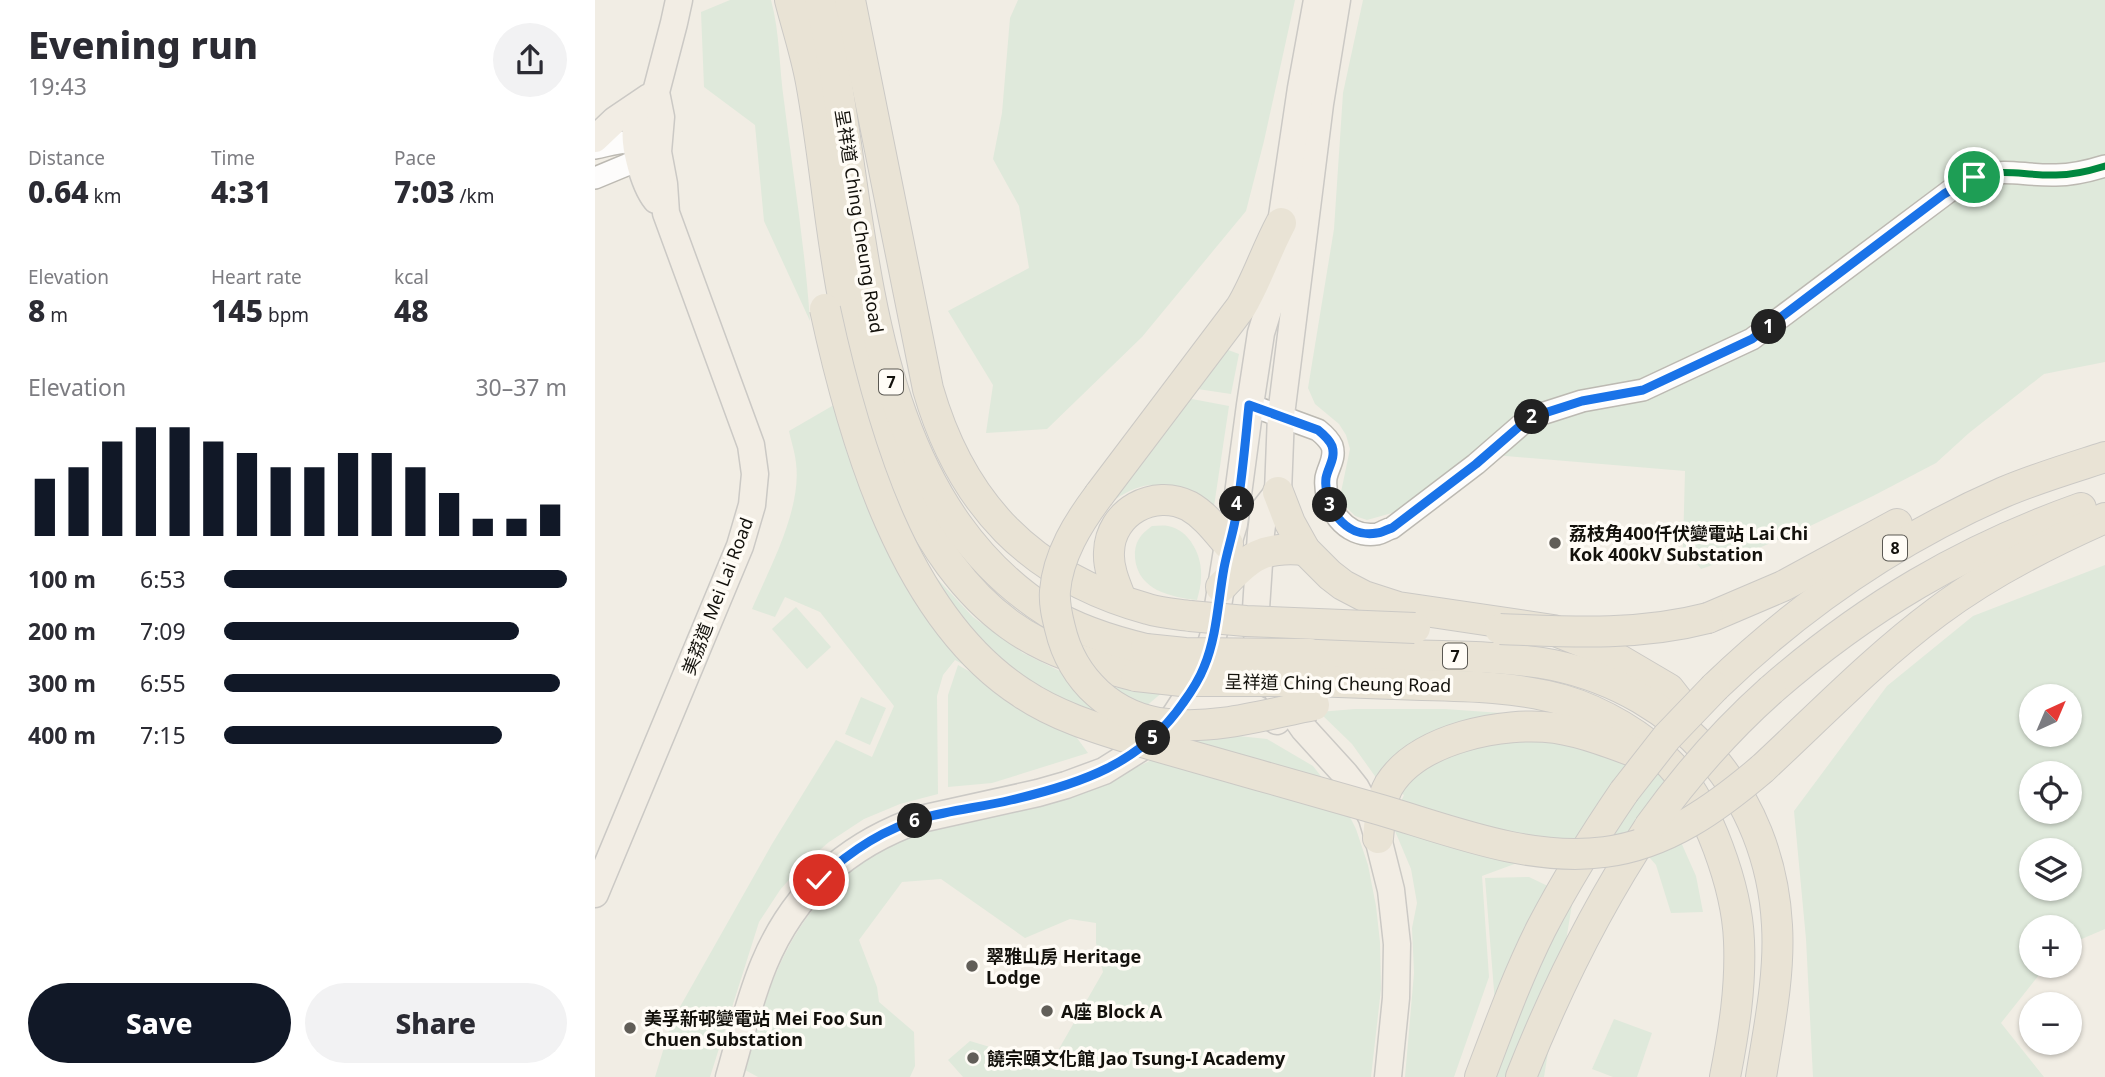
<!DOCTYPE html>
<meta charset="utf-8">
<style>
body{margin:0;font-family:"Noto Sans","Noto Sans TC",sans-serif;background:#f2f2f3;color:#2b2b33;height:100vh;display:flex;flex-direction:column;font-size:26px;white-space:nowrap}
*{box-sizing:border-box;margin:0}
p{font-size:23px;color:#7c7c81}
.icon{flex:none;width:38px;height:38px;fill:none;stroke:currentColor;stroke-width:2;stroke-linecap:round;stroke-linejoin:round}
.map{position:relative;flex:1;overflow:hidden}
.side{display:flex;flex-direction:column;background:#fff;width:595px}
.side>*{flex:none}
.needle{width:46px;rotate:44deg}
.controls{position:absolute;left:1424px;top:684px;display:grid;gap:14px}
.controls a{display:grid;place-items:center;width:63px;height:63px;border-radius:50%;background:#fff;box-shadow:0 2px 5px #0004;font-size:35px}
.pin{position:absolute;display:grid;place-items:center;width:60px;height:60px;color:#fff;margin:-30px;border:4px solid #fff;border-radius:50%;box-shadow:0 2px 7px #0007}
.km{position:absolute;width:35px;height:35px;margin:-18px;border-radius:50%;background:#222;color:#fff;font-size:19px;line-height:35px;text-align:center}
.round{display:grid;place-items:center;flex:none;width:74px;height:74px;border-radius:37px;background:#f2f2f3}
.headline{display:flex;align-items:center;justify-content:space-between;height:119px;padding:0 28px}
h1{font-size:38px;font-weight:800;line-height:52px}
.metrics{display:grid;grid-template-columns:repeat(3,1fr);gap:10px;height:119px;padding:7px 28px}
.metrics div{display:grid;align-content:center}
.metrics b{font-size:30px;font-weight:800}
.metrics small{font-size:19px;font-weight:400}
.metrics p{font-size:19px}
.chart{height:196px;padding:14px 28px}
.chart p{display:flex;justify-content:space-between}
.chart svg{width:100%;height:126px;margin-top:7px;stroke:#111827;stroke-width:6}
.button{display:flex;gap:14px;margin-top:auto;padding:14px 28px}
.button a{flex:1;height:80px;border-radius:42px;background:#111827;color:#fff;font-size:28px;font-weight:800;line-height:80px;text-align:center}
.button a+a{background:#f2f2f3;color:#2b2b33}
ul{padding:0 28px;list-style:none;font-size:23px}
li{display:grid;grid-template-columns:112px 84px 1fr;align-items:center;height:52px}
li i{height:18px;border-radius:9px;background:#111827}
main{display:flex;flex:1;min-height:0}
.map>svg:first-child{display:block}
.green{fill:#dfe9db;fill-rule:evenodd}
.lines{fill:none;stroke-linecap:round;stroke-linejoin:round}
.minor-casing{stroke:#bcb9b2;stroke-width:24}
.major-casing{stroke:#cbc9c5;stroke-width:29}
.highway-casing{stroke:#cbc9c5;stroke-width:32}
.minor{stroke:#fdfcfb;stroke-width:21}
.major{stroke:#f2ede4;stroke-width:26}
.highway{stroke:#e9e3d5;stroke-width:30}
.highway-bridge-casing{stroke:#cbc9c5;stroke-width:32;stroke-linecap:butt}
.highway-bridge{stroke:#e9e3d5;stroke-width:30}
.cycleway-casing{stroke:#fffcf6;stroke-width:11}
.cycleway{stroke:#00873e;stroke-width:7}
.route-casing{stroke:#fff;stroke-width:14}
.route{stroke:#1a73e8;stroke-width:9}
.poi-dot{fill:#615e58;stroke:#fffcf6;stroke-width:2.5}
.labels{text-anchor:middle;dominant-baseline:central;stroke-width:7;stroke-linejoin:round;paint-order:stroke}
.shield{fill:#fffcf6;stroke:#5a5852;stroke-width:2}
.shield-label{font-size:16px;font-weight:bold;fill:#13110c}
.street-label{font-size:18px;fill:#13110c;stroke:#fffcf6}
.poi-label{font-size:18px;font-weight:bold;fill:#13110c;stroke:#fffcf6;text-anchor:start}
</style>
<main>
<section class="side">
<div class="headline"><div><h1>Evening run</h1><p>19:43</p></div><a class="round"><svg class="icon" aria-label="share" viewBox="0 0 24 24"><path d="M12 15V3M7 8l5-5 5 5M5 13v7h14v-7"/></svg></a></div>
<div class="metrics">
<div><p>Distance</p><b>0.64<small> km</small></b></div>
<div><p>Time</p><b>4:31</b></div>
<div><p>Pace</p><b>7:03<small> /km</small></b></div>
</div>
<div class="metrics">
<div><p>Elevation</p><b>8<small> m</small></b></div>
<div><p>Heart rate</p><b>145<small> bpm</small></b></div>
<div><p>kcal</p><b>48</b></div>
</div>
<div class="chart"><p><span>Elevation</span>30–37 m</p>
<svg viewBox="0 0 160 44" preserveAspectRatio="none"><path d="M5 44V24M15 44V20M25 44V11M35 44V6M45 44V6M55 44V11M65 44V15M75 44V20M85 44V20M95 44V15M105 44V15M115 44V20M125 44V29M135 44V38M145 44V38M155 44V33"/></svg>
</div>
<ul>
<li><b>100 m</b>6:53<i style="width:100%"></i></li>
<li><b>200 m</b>7:09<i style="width:86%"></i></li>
<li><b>300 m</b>6:55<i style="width:98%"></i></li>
<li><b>400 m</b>7:15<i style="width:81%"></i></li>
</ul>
<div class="button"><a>Save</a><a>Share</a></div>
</section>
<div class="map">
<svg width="1510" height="1077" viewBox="0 0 1510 1077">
<rect width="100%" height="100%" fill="#f1ede4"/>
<!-- green -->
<g class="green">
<path d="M135 0H176C185 33 184 68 189 101 198 175 210 247 215 321L169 221 160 125 109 87 106 12Z"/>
<polygon points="423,0 700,0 669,141 651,211 547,337 452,429 391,433 398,385 353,311 434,268 424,206 398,159 407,113 415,18"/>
<polygon points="768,0 1510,0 1510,362 1449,374 1374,433 1341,463 1278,496 1213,527 1152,553 1106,569 1088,547 1090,471 876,453 822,506 772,520 760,516 750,506 746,492 755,449 751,435 744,424 720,404 713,388 739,229 748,93"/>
<polygon points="625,347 644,354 636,394 596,388"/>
<path d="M597 399 634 406 618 513C578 489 563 471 519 500L513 497 588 400Z"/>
<path d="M244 402 335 571 378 617 428 653 471 674 523 688 569 691 511 740 360 660 348 675 342 696 343 794 305 804 269 819 234 842 205 867 185 890 164 922 115 1077H60L77 1021 177 844 241 740 277 757 299 706 225 612 190 597 180 617 157 609C175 567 207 509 201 463 200 452 196 441 194 431Z"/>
<path d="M557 526C562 526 568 525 573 526 595 530 608 557 606 578 606 585 604 592 602 600 575 597 543 590 540 558 539 542 545 535 557 526Z"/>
<path d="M1510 565V929L1475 944V928H1437V966H1451L1406 1023 1449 1077H1218L1211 939 1199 811 1292 686 1378 616ZM1437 696H1475V735H1437ZM1437 774H1475V812H1437ZM1437 850H1475V889H1437Z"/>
<polygon points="201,607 236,647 212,669 177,629"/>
<polygon points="363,665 474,727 493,753 397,783 353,787 353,695"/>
<polygon points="266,697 291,708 275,745 250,734"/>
<polygon points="760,709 850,709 934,715 997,730 1095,791 1077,822 1101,876 1108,912 1076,913 1061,865 1048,850 990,838 887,876 894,977 859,1077 810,1077 819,973 817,928 822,903 816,869 800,831 799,816 809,795 782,779 757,744 724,712"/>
<path d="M624 734 672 739 718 766 750 807 761 829 773 865 781 906 785 942 786 989 776 1077H368L353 1060 375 1041 428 1057 453 1068 508 972 501 943V923L475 919 430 938 346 879 307 882 264 940 282 987 284 1002 319 1032 320 1066 315 1077H163L150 1070C178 961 211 879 322 834L497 788 593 743Z"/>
<polygon points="934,877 978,898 949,1077 890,1077 904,1053 890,878"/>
<polygon points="1019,1019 1057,1033 1042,1077 1018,1077 997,1069"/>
</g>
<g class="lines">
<!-- minor casing -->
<g class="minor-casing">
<g id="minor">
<path d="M0 148C20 144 36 137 56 147"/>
<polyline points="0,178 58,154"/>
<path d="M655 405 723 430C728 434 734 439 737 446 741 458 733 467 731 478 728 506 750 539 782 534 787 533 792 529 797 528L881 464 934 418 987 401 1048 390 1157 339 1364 184C1406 164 1420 176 1461 175 1478 175 1494 171 1510 166"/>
</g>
</g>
<!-- major casing -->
<g class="major-casing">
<g id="major">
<polyline points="742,0 725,104 686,415 683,492 669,510 666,533 660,624 667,660 677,683 709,729 750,774 761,788 777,818 783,838 796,890 802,944 801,998 793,1077"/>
<polyline points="0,139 20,120 54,97"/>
<path d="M61 200C49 185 35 138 43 120 47 111 55 101 61 92"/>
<path d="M579 717C623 701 639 692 682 721"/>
<polyline points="0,894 145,546 157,505 160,474 156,445 71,213 69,184 63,152 66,117 61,92 79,23 84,0"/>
<path d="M134 1077C145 1039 154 1000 169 964 199 892 253 844 326 819L443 793 471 785 509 771 544 749 579 717 601 683 609 667 618 637 633 544 639 524 655 405 666 333 680 288 686 251V223L706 88 722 0"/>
</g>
</g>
<!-- highway casing -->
<g class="highway-casing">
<g id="highway">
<path d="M195 0C202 27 211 54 216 82 230 158 235 236 251 312 264 375 284 435 312 492 337 543 368 591 415 625 452 652 497 665 541 676"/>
<path d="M225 0C233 34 240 69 245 104 273 282 285 504 453 612 482 630 518 641 551 649"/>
<path d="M255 0 333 389C366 504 436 577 553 609 566 613 581 614 595 616"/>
<polyline points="683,492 695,523 710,550 735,575 748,585 769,596 803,607 958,630 1006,649 1074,689 1088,707 1089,730"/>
<path d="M504 495 646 307C662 280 671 251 686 223"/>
<path d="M626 587C654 557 667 546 710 550"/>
<path d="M526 599C520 584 513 568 514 552 515 512 559 488 594 506 610 515 621 530 633 544"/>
<polyline points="1113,618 1188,586 1302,524"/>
<path d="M715 654C759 654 803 655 847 656 884 657 922 658 958 665 1086 692 1175 794 1182 925 1185 975 1174 1027 1166 1077"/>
<path d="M716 681C753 682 790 684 827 685 874 686 923 687 968 700 1006 711 1049 736 1076 765 1113 804 1142 888 1144 941 1146 987 1139 1031 1130 1077"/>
<path d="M1120 687C1205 605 1301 539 1409 492 1442 478 1476 468 1510 457"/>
<path d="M1176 690C1271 607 1368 550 1486 508"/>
<path d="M1167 769C1224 716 1280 658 1342 612 1394 573 1451 544 1510 518"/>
<path d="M783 838C785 820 785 801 794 785 823 738 909 721 960 728 992 733 1024 746 1053 757"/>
<path d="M885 1077C904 1027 922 977 946 929 971 881 999 836 1029 792"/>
<path d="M926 1077C960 991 1002 906 1053 829"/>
</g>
</g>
<!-- minor -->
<use href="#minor" class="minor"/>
<!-- major -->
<use href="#major" class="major"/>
<!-- highway -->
<use href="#highway" class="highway"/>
<!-- highway-bridge casing -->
<g class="highway-bridge-casing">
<g id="highway-bridge">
<path d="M230 309C258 439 309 617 427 693 461 716 501 728 540 740 622 763 704 787 786 810 857 831 934 862 1010 852 1072 844 1121 808 1167 769"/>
<path d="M504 495C483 523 463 555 460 591 459 604 462 616 465 628 477 680 518 718 572 724 621 730 672 714 719 705"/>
<polyline points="595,616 651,621 820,628"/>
<path d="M905 629C976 632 1044 636 1113 618"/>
<polyline points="551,649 590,653 715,654"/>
<polyline points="541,676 587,681 716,681"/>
<polyline points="1029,792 1072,737 1120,687"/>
<path d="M1054 827C1090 777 1130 731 1176 690"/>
</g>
</g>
<!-- highway-bridge -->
<use href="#highway-bridge" class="highway-bridge"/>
<!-- cycleway casing -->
<g class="cycleway-casing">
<path id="cycleway" d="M655 405 723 430C728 434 734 439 737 446 741 458 733 467 731 478 728 506 750 539 782 534 787 533 792 529 797 528L881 464 934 418 987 401 1048 390 1157 339 1364 184C1406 164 1420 176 1461 175 1478 175 1494 171 1510 166"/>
</g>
<!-- cycleway -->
<use href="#cycleway" class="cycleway"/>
</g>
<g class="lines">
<!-- route casing -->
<g class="route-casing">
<path id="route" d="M224 880C254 852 288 829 328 818 357 810 387 807 416 800 485 784 546 764 588 703 596 692 604 680 609 667 622 636 623 601 629 568 632 552 637 537 640 521 647 483 650 444 654 405L723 430C728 434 734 439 737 446 741 458 733 467 731 478 728 506 750 539 782 533 787 533 792 529 797 528L881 464 934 418 987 401 1048 390 1157 339 1349 194 1379 177"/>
</g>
<!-- route -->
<use href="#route" class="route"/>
</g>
<!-- markers -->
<g class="poi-dot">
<circle cx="960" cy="543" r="7"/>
<circle cx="377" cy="966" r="7"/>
<circle cx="452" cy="1011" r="7"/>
<circle cx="35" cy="1028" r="7"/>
<circle cx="378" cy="1058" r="7"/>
</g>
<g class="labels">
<!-- shield labels -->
<g class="shield">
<rect x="284" y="369.5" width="24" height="25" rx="5"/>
<rect x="1288" y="535.5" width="24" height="25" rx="5"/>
<rect x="848" y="643.5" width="24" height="25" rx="5"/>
</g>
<g class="shield-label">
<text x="296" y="382">7</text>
<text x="1300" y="548">8</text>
<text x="860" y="656">7</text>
</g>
<!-- street labels -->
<g class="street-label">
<text transform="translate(265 221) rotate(81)">呈祥道 Ching Cheung Road</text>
<text transform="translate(122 596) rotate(-69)">美荔道 Mei Lai Road</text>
<text transform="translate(743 683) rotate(1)">呈祥道 Ching Cheung Road</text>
</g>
<!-- poi labels -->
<g class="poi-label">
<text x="974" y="533">荔枝角400仟伏變電站 Lai Chi<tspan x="974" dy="21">Kok 400kV Substation</tspan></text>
<text x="391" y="956">翠雅山房 Heritage<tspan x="391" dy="21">Lodge</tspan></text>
<text x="466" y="1011">A座 Block A</text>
<text x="49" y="1018">美孚新邨變電站 Mei Foo Sun<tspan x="49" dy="21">Chuen Substation</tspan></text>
<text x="392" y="1058">饒宗頤文化館 Jao Tsung-I Academy</text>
</g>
</g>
</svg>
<div class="controls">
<a><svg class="needle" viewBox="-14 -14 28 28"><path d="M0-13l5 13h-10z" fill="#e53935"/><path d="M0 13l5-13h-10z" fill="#7c7c81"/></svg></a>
<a><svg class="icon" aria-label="locate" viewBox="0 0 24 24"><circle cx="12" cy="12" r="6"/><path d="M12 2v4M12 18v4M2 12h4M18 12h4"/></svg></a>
<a><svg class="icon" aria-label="layers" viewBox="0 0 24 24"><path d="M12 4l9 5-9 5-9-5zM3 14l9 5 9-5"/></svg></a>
<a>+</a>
<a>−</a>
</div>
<div class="pin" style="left:1379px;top:177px;background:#1e9e55"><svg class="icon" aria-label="arrive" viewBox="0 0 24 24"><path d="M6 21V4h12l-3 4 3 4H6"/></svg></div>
<div class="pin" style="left:224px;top:880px;background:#d93025"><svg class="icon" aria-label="check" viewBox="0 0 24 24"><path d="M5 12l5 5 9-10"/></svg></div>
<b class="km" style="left:1174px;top:327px">1</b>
<b class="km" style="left:937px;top:417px">2</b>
<b class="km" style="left:735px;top:505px">3</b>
<b class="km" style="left:642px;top:504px">4</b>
<b class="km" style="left:558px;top:738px">5</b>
<b class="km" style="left:320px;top:821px">6</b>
</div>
</main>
